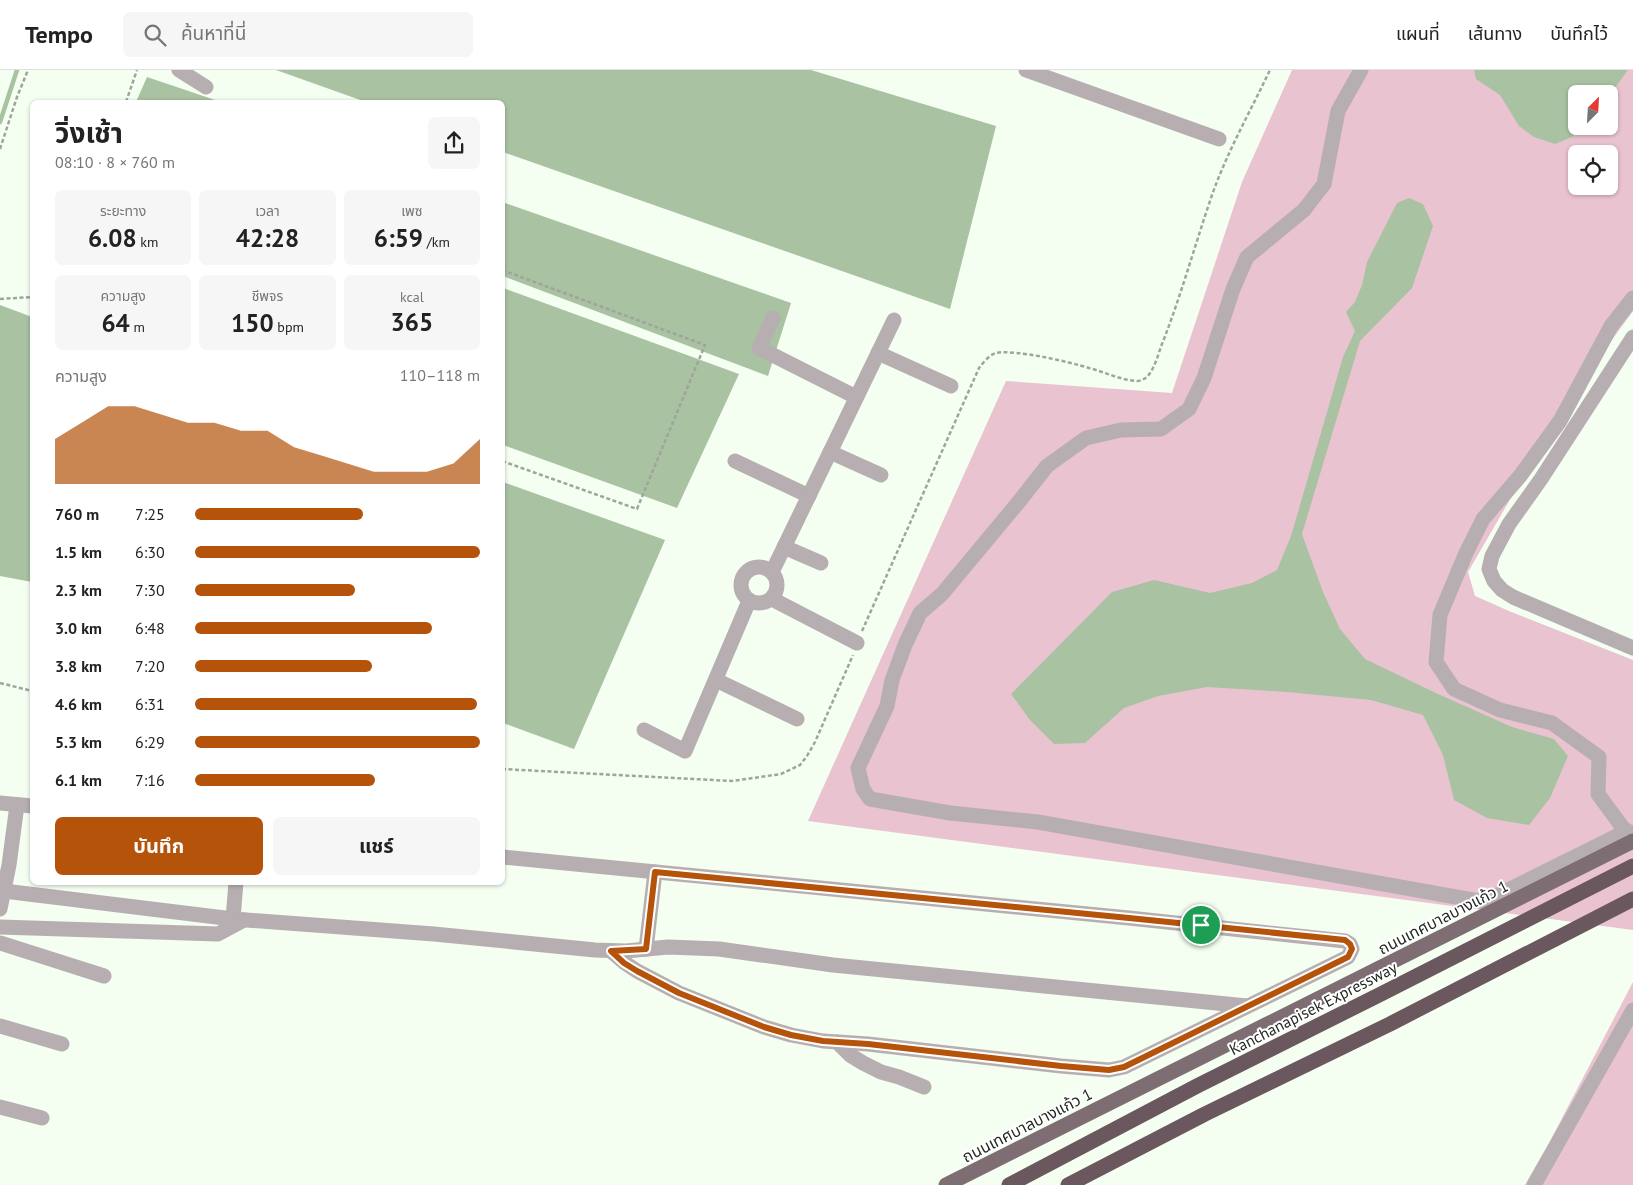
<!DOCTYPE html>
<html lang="th">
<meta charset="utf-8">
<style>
body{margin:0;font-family:"PT Sans","Noto Sans Thai",sans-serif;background:#f6f6f6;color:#222;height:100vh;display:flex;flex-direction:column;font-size:19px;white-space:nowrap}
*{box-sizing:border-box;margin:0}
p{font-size:16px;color:#767676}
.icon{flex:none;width:28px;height:28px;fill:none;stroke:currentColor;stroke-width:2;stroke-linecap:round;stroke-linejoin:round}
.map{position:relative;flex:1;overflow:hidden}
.panel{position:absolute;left:30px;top:30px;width:475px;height:785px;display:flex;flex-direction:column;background:#fff;border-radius:8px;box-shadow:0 1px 4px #0004}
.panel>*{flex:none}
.needle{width:32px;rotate:24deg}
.fabs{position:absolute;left:1568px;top:15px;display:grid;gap:10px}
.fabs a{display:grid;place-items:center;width:50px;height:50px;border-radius:8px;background:#fff;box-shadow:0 1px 4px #0004;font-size:25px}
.pin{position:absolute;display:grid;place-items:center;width:42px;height:42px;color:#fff;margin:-21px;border:2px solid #fff;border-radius:50%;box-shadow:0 1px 5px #0007}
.round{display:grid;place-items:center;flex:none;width:52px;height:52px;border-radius:8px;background:#f6f6f6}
.head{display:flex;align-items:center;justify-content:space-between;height:85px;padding:0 25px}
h1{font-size:28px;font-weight:700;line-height:38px}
.metrics{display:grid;grid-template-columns:repeat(3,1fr);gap:8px;height:85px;padding:5px 25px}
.metrics div{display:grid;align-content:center;border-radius:8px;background:#f6f6f6;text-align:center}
.metrics b{font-size:25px;font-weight:700}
.metrics small{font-size:14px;font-weight:400}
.metrics p{font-size:14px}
.chart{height:140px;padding:10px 25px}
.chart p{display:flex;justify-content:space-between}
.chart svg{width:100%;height:90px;margin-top:5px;fill:#b45309;opacity:.7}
.primary-button{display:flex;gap:10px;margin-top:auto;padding:10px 25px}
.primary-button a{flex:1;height:58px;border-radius:8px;background:#b45309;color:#fff;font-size:20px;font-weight:700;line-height:58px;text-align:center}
.primary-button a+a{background:#f6f6f6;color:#222}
ul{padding:0 25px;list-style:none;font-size:16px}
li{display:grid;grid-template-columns:80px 60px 1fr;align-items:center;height:38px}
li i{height:12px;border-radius:6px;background:#b45309}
header{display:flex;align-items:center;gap:30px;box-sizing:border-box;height:70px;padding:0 25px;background:#fff;border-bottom:1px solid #e0e0e0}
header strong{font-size:24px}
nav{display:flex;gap:28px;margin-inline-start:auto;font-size:18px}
.search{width:350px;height:45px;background:#f6f6f6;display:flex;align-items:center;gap:12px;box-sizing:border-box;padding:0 18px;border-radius:8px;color:#767676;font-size:19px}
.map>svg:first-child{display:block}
.green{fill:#e9c3d0;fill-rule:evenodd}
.water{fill:#a9c2a2}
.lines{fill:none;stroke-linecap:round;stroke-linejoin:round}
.stream{stroke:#a9c2a2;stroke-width:4.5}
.path{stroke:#9ea69c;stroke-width:2.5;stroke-dasharray:4 2.5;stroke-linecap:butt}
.minor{stroke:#b7aeb1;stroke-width:15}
.major{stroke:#7e6e73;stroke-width:15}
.highway{stroke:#6a585e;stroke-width:15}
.route-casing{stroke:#fff;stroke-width:10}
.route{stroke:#b45309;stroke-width:6}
.labels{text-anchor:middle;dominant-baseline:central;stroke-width:4;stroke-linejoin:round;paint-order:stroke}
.street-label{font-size:16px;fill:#232822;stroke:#fff}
</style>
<header>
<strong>Tempo</strong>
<div class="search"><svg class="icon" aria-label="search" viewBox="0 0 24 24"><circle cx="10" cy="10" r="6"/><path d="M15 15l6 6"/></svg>ค้นหาที่นี่</div>
<nav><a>แผนที่</a><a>เส้นทาง</a><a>บันทึกไว้</a></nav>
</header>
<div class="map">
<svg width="1633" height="1115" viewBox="0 0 1633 1115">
<rect width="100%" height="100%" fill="#f4fef1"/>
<!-- green -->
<g class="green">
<path d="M1292 0H1633V241L1566 333 1468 502 1475 526 1509 541 1633 590V860L808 751 1006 311 1172 323 1242 112ZM1576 24H1609V56H1576ZM1576 84H1609V116H1576Z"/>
<polygon points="1633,912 1633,1115 1525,1115 1548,1075"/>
</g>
<!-- water -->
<g class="water">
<polygon points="276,0 811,0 996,56 950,239 503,82 502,32 366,32"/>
<polygon points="1474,0 1628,0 1609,26 1609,24 1576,24 1576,56 1582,56 1572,67 1555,74 1534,67 1519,56 1500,25 1476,9"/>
<polygon points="147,7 221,32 136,32"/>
<polygon points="1409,128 1423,134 1433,156 1412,218 1360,271 1302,464 1323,522 1340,559 1365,589 1438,624 1512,657 1554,669 1568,686 1550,728 1529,755 1487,748 1454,730 1443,685 1423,645 1371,630 1287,622 1207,617 1158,626 1124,638 1085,673 1054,674 1030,650 1011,624 1112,522 1154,510 1210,523 1252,513 1277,500 1291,466 1343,287 1355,261 1346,242 1355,232 1362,215 1367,192 1397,133"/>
<polygon points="502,132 791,233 768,306 503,206"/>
<polygon points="503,218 739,304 677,438 503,375"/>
<polygon points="0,235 32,247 32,512 0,506"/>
<polygon points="503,412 665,470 574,679 503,653"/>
</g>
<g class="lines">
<!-- stream -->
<polyline class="stream" points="0,52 17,0"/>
<!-- path -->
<g class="path">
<polyline points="126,32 137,0"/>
<polyline points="0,79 17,27 28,0"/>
<polyline points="502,200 705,275 637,439 502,391"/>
<polyline points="0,229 32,227"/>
<path d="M862 561 979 298C983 293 989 285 996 283 1014 279 1070 292 1089 298 1105 302 1120 310 1137 311 1141 311 1144 309 1147 307 1156 297 1159 280 1164 269 1182 222 1195 175 1211 128 1226 84 1250 42 1270 0"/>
<polyline points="0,613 32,621"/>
<polyline points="502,699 732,711 781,704 800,695 807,686 815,672 853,585"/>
</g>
<!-- minor -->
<g class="minor">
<polyline points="179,0 206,17"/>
<polyline points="1026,0 1219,69"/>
<polyline points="1361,0 1338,41 1324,114 1304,140 1247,187 1233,219 1204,308 1189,339 1161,359 1121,360 1086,368 1047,396 1017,434 942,524 920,543 905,575 892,610 887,636 858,698 863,719 870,729 950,743 1038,752 1484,832 1627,761"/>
<polyline points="1633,228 1611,256 1560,351 1520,406 1483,449 1466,483 1440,545 1436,592 1454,619 1500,640 1552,653 1599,687 1598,724 1623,758 1633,765"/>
<polyline points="773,248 759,278 856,327"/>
<polyline points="1633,267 1541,409 1509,454 1492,486 1489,499 1494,511 1502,520 1513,527 1633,578"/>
<polyline points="878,283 951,316"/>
<polyline points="830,382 881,405"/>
<polyline points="735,391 809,426"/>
<polyline points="784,477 821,493"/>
<circle cx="759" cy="515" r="18"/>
<polyline points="772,502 894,250"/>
<polyline points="772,529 857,573"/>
<polyline points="716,610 797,649"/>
<polyline points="644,660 685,681 749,531"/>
<polyline points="0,733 32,736"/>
<polyline points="502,787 1129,848 1345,871 1350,874 1352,879 1348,887 1124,997 1109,1000 1061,996 868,974 823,971 791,965 764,957 679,923 637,901 625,893 611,881"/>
<polyline points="4,821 233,849 434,864 595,880 626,881 668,877 719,879 833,895 1247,936"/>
<polyline points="0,839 9,795 17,735"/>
<polyline points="233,849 236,812"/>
<polyline points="0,857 218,864 244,850"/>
<polyline points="0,873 104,906"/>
<polyline points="646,879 655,802"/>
<polyline points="0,956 62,974"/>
<polyline points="837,972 850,985 863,993 881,1002 899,1007 924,1017"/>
<polyline points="0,1037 42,1048"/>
<polyline points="1534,1115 1633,940"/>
</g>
<!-- major -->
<polyline class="major" points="946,1115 1633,771"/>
<!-- highway -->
<g class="highway">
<polyline points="1009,1115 1197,1016 1379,925 1633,796"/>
<polyline points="1068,1115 1205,1044 1390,954 1633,829"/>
</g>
</g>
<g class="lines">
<!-- route casing -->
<g class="route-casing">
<polygon id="route" points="655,802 1129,848 1345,870 1350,874 1352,879 1348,887 1124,997 1109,1000 1061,996 868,974 823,971 791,965 764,957 679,923 637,901 624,893 611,881 646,879"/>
</g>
<!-- route -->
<use href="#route" class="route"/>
</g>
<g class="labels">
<!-- street labels -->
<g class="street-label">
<text transform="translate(1443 847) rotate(-27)">ถนนเทศบาลบางแก้ว 1</text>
<text transform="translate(1313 938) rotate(-27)">Kanchanapisek Expressway</text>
<text transform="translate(1027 1055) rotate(-27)">ถนนเทศบาลบางแก้ว 1</text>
</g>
</g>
</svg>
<div class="fabs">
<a><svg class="needle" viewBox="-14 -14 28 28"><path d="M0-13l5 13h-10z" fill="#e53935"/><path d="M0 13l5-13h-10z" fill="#767676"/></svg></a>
<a><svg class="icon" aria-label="locate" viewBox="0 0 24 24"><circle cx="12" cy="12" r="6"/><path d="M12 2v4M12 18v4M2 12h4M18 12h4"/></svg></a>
</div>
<div class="pin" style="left:1201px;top:855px;background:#1e9e55"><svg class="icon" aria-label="arrive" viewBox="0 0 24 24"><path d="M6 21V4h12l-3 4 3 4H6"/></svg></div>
<section class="panel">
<div class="head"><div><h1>วิ่งเช้า</h1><p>08:10 · 8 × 760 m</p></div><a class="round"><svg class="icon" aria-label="share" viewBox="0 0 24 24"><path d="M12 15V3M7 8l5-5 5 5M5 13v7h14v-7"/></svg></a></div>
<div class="metrics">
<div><p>ระยะทาง</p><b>6.08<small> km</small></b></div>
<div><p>เวลา</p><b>42:28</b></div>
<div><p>เพซ</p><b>6:59<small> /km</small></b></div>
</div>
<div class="metrics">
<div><p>ความสูง</p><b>64<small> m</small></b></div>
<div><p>ชีพจร</p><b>150<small> bpm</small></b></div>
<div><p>kcal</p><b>365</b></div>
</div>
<div class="chart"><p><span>ความสูง</span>110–118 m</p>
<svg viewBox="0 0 160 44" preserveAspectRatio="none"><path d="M0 44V22L10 14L20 6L30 6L40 10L50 14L60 14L70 18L80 18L90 26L100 30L110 34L120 38L130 38L140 38L150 34L160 22V44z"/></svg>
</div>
<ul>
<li><b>760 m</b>7:25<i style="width:59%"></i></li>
<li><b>1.5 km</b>6:30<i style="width:100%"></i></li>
<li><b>2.3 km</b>7:30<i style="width:56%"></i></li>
<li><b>3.0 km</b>6:48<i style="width:83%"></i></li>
<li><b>3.8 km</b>7:20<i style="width:62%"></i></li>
<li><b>4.6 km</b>6:31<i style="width:99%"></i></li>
<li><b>5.3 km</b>6:29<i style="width:100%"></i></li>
<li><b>6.1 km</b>7:16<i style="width:63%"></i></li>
</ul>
<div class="primary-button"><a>บันทึก</a><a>แชร์</a></div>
</section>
</div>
